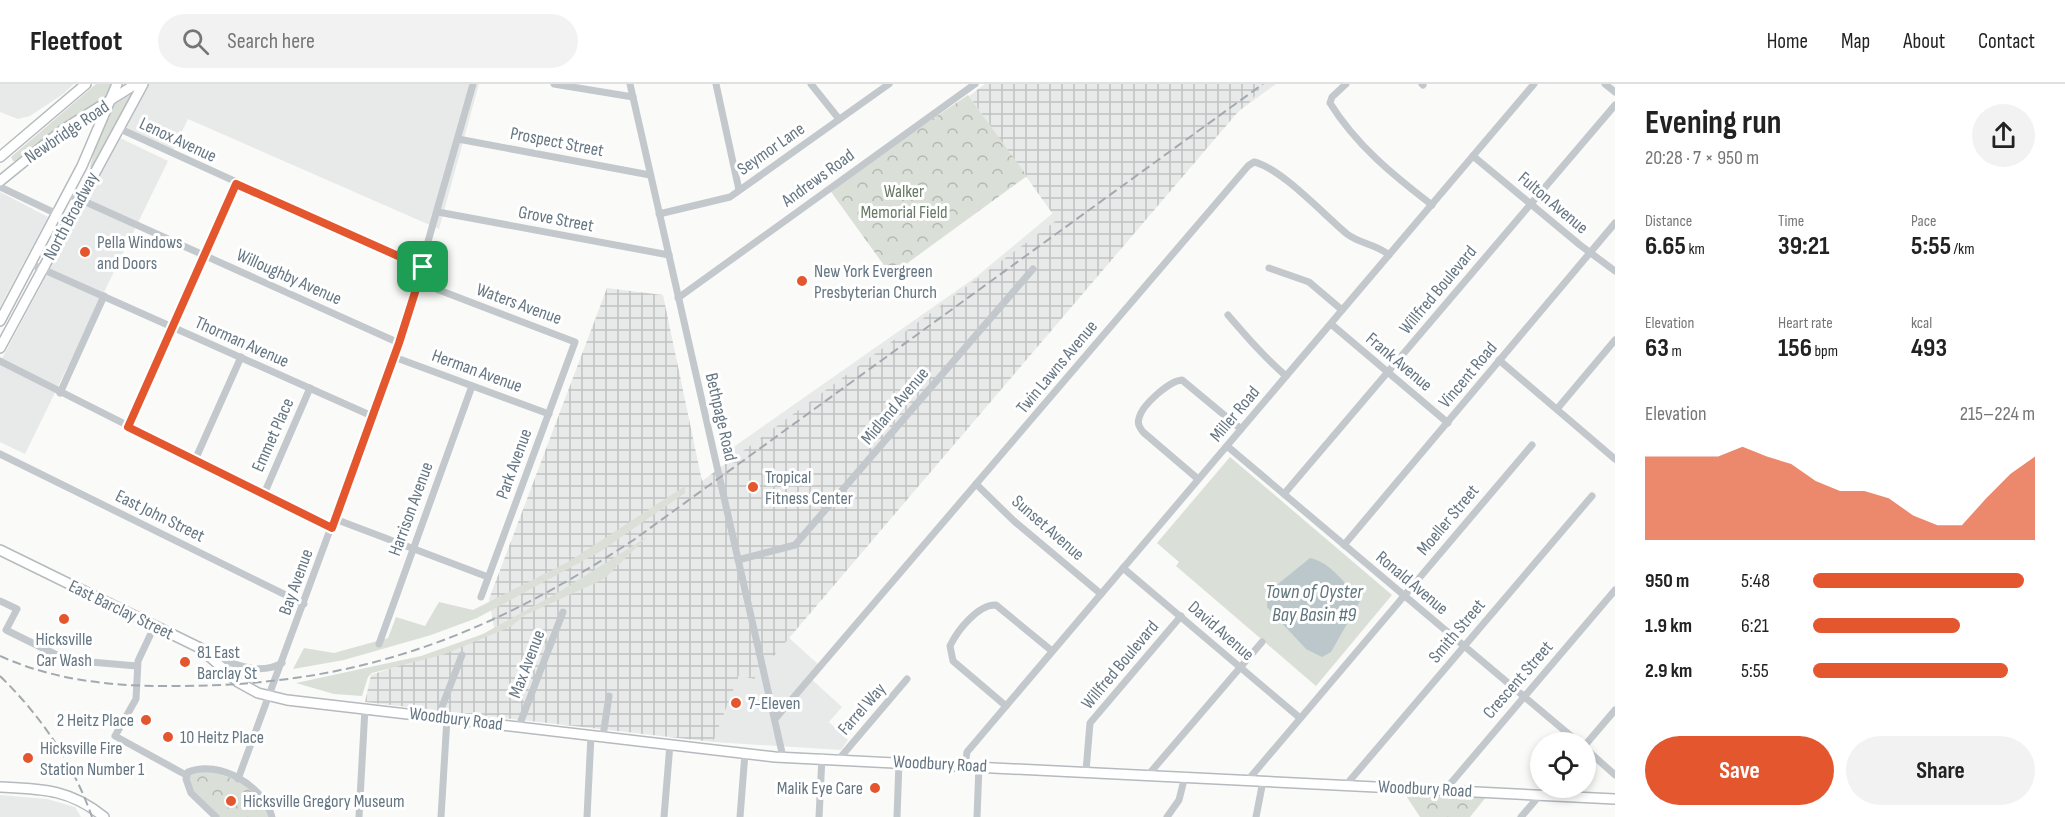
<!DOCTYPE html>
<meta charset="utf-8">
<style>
body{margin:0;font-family:"Sofia Sans Condensed",sans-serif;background:#f2f2f2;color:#222;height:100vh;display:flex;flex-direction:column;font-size:22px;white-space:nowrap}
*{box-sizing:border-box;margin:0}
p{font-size:20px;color:#767676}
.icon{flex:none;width:33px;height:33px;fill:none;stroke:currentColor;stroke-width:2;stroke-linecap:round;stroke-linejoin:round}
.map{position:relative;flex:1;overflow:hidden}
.sheet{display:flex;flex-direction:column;background:#fff;width:450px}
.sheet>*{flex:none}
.controls{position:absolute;left:1530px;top:648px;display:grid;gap:12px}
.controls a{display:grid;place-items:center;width:66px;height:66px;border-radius:50%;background:#fff;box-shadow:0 3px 9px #0003;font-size:30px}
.pin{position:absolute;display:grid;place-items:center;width:51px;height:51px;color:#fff;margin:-26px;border-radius:12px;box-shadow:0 3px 9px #0006}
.round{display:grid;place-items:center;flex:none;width:63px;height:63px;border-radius:32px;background:#f2f2f2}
.head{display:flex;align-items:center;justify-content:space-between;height:102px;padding:0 30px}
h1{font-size:33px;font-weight:700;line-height:45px}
.figures{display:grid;grid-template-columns:repeat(3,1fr);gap:9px;height:102px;padding:6px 30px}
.figures div{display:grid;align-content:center}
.figures b{font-size:26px;font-weight:700}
.figures small{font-size:16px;font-weight:400}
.figures p{font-size:16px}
.chart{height:168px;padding:12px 30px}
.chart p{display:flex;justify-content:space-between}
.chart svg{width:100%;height:108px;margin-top:6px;fill:#e4572e;opacity:.7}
.action{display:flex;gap:12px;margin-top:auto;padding:12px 30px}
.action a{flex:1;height:69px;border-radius:36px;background:#e4572e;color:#fff;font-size:24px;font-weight:700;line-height:69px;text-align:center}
.action a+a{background:#f2f2f2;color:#222}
ul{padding:0 30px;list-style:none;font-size:20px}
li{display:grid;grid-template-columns:96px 72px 1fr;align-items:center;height:45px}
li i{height:15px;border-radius:8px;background:#e4572e}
header{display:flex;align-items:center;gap:36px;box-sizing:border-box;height:84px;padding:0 30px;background:#fff;border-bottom:2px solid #e0e0e0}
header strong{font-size:28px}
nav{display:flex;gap:33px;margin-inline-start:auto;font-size:21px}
.search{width:420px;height:54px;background:#f2f2f2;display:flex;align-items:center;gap:15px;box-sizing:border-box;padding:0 21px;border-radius:33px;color:#767676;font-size:22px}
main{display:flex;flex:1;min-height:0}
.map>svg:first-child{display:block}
.built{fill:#e8e9e9}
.industrial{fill:url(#industrial-grid)}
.grass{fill:#dadfd7}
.forest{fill:url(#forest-crowns)}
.water{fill:#bbc7cb}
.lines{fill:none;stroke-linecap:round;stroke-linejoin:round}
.major-casing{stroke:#b5babe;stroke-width:12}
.minor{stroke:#c3c8cc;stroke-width:7}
.major{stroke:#fff;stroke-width:9}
.rail{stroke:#a2aab0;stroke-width:2;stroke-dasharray:9 4.5;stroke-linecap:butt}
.route-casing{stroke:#fff;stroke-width:12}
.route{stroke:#e4572e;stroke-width:8}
.poi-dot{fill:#e4572e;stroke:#fff;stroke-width:2}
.labels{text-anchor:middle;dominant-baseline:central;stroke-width:6;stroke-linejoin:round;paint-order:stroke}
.street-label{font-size:18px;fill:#657683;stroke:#fff}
.park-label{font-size:18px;fill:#687a64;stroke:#fff}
.poi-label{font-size:18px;fill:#657683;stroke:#fff;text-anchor:start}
.water-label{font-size:20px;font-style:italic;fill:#60757c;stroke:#fff}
</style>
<header>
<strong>Fleetfoot</strong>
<div class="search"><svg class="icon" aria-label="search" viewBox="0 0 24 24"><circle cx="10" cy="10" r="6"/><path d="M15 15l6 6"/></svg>Search here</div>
<nav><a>Home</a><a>Map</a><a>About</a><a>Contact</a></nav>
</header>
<main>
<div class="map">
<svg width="1615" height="733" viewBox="0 0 1615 733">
<defs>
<pattern id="industrial-grid" width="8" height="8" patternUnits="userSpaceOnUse" patternTransform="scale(1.5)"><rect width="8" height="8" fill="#e8e9e9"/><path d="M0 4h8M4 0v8" fill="none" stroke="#c0c1c2"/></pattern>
<pattern id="forest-crowns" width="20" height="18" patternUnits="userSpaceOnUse" patternTransform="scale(1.5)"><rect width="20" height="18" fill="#dadfd7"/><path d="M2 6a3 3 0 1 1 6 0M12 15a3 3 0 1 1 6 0" fill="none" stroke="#b4b9b4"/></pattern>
</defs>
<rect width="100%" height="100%" fill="#fafaf8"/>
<!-- built -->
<g class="built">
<polygon points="0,0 74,0 63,10 30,32 18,35 0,28"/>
<polygon points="147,0 479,0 439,145 188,35 173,66 121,43"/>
<polygon points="1247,0 1276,0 730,393 725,369 976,193 1053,129 1062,133"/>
<polygon points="120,54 168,77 25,370 0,358 0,278"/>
<polygon points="0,108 48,133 0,223"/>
<polygon points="788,553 819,581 809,593 842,623 829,638 848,656 841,666 713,658 739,590 754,594"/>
<polygon points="0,711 47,715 75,723 81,733 0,733"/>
</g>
<!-- industrial -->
<polygon class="industrial" points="985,0 1263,0 1252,16 1237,29 754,595 739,591 713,658 365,618 371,591 495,549 489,515 607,204 663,211 702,397 1057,136 969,12"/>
<!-- grass -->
<g class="grass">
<polygon points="96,0 115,0 108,15 55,47 15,77 13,77 11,73"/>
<polygon points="130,11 132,12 92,84 90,83 95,63 114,21"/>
<polygon points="1230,373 1392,511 1316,602 1176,482 1179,478 1157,459"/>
<polygon points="685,402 685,409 601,467 477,534 431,551 344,576 293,585 304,564 334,569 388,554 396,533 425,542 439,518 473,526 568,478"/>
<polygon points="647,453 604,495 525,531 510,543 445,570 372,589 368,593 362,612 334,610 296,599 421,572 483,550 559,508"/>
</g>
<!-- forest -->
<g class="forest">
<polygon points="968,11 1027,92 891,191 829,105"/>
<path d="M203 686C239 694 251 701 271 733H218L192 708 187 691Z"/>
<polygon points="1401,704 1490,708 1470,733 1420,733"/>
</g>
<!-- water -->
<path class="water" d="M1310 474C1331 478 1347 502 1360 517L1331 568 1322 573 1306 565 1267 523 1268 508Z"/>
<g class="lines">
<!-- major casing -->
<g class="major-casing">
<g id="major">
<polyline points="0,73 86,0"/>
<polyline points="0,97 64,45 136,0"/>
<polyline points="0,237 82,82 117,0"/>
<polyline points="0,264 143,0"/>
<polyline points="0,466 200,564 238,598 258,609 287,616 775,673 1615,715"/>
<path d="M0 703C42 705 70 705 104 733"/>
</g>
</g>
<!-- minor -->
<g class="minor">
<polyline points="554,0 633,13"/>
<polyline points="630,0 783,673"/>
<polyline points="716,0 739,106"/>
<polyline points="811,0 839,35"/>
<path d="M1346 0 1332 13 1330 19C1356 61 1393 91 1432 121"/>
<polyline points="1422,0 1423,1"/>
<polyline points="1605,0 1615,8"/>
<polyline points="118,44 423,183"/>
<polyline points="458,55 650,91"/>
<polyline points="1473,72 1580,161 1615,187"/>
<polyline points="0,103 57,130"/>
<polyline points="68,110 399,259"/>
<polyline points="438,128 669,171"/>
<polyline points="659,130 730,113 889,0"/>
<polyline points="31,180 372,332"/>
<polyline points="1269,184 1309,198 1342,226"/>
<polyline points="418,198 575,258 481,513"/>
<polyline points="678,214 975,0"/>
<path d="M1228 231C1247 253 1264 273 1286 292"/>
<polyline points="1331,240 1448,339"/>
<polyline points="394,273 549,330"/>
<polyline points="1499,276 1615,375"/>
<polyline points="0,277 331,444"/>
<polyline points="60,309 104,212"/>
<polyline points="1557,325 1615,256"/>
<polyline points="128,343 236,100"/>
<polyline points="1227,362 1578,658"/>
<polyline points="0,370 304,520"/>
<polyline points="195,376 241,273"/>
<path d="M1198 395 1143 348C1140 344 1137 340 1139 334 1142 321 1169 297 1182 296L1241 345"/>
<polyline points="976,400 1014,437 1101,510"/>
<polyline points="264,410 310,304"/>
<polyline points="1284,410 1615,21"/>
<polyline points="335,435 488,493"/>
<polyline points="1344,461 1615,139"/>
<polyline points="738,476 795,461 1033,185"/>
<polyline points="1123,484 1300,634"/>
<polyline points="0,517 17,525 6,546 67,576 137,582"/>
<polyline points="154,543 138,577 136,615 115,652 186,691"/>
<polyline points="379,560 472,302"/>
<path d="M213 573C236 580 259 592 282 579"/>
<path d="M1006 622 953 577 950 562C957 547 978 520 996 521L1052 567"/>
<polyline points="438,633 462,571"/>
<path d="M775 635 1248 82 1254 78C1281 84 1324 131 1347 150 1360 160 1376 160 1389 171"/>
<polyline points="519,642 563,528"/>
<polyline points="603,652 609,612"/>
<polyline points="1586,660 1615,626"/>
<polyline points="1586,665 1615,691"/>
<polyline points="839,675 907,595"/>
<polyline points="965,682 967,668 1534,0"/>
<polyline points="1086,687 1090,639 1181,532"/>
<polyline points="1149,690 1262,558"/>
<polyline points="238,695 399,259 473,0"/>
<polyline points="1248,696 1532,361"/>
<polyline points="1346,701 1592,412"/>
<polyline points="1445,706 1615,506"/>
<path d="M216 733 191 709 186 695 188 688C219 675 264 702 272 733"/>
<polyline points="359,733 365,624"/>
<polyline points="441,733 447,634"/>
<polyline points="587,733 591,651"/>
<polyline points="664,733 670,660"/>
<polyline points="740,733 745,669"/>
<polyline points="819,733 822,673"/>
<polyline points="897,733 899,678"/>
<polyline points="977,733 979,682"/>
<polyline points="1167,733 1179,716 1185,692"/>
<polyline points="1256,733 1263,697"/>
<polyline points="1521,733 1546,704"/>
</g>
<!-- major -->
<use href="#major" class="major"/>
<!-- rail -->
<g class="rail">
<path d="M0 572C58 598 119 603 182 602 359 601 488 552 635 455L1263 0"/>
<path d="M0 592C41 632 73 679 92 733"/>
</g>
</g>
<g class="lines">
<!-- route casing -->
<g class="route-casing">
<polygon id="route" points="236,100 423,183 399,259 332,444 128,343"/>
</g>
<!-- route -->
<use href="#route" class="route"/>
</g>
<!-- markers -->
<g class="poi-dot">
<circle cx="85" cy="168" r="6"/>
<circle cx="802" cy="197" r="6"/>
<circle cx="753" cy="403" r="6"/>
<circle cx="64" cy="535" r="6"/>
<circle cx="185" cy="578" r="6"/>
<circle cx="736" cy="619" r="6"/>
<circle cx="146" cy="636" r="6"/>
<circle cx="168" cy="653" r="6"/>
<circle cx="28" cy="674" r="6"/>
<circle cx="875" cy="704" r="6"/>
<circle cx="231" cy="717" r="6"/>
</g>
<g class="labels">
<!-- street labels -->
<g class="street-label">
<text transform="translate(67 48) rotate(-34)">Newbridge Road</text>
<text transform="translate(178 56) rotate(25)">Lenox Avenue</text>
<text transform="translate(557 58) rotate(11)">Prospect Street</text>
<text transform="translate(771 65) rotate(-35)">Seymor Lane</text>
<text transform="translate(818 94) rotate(-36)">Andrews Road</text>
<text transform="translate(1553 119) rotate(40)">Fulton Avenue</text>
<text transform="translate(71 132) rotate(-62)">North Broadway</text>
<text transform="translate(556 135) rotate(11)">Grove Street</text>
<text transform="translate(289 193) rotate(24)">Willoughby Avenue</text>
<text transform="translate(1438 206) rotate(-50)">Willfred Boulevard</text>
<text transform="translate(519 220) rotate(20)">Waters Avenue</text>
<text transform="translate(242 258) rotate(24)">Thorman Avenue</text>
<text transform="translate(1399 278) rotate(40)">Frank Avenue</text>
<text transform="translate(1057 283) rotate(-50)">Twin Lawns Avenue</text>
<text transform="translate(477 287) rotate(20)">Herman Avenue</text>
<text transform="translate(1468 291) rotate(-50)">Vincent Road</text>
<text transform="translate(895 322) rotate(-50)">Midland Avenue</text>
<text transform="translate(1235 330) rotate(-50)">Miller Road</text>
<text transform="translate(721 333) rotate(77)">Bethpage Road</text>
<text transform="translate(273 351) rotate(-66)">Emmet Place</text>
<text transform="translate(514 380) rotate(-70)">Park Avenue</text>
<text transform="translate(411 425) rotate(-70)">Harrison Avenue</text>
<text transform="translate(160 432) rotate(26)">East John Street</text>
<text transform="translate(1448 436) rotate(-50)">Moeller Street</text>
<text transform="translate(1048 444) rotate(41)">Sunset Avenue</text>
<text transform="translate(296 498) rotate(-70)">Bay Avenue</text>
<text transform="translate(1412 499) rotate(40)">Ronald Avenue</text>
<text transform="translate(121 526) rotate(26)">East Barclay Street</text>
<text transform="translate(1221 547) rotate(41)">David Avenue</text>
<text transform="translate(1457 547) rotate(-50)">Smith Street</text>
<text transform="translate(527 580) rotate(-69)">Max Avenue</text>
<text transform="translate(1120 581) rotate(-50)">Willfred Boulevard</text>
<text transform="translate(1518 596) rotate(-49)">Crescent Street</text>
<text transform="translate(862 625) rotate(-49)">Farrel Way</text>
<text transform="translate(456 635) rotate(7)">Woodbury Road</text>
<text transform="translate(940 680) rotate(3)">Woodbury Road</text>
<text transform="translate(1425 705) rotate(3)">Woodbury Road</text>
</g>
<!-- park labels -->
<g class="park-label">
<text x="904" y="107">Walker<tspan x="904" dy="21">Memorial Field</tspan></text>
</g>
<!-- poi labels -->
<g class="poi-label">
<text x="97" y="158">Pella Windows<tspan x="97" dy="21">and Doors</tspan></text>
<text x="814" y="187">New York Evergreen<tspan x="814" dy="21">Presbyterian Church</tspan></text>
<text x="765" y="393">Tropical<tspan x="765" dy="21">Fitness Center</tspan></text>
<text x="64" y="555" text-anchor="middle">Hicksville<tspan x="64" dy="21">Car Wash</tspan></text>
<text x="197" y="568">81 East<tspan x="197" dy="21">Barclay St</tspan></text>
<text x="748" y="619">7-Eleven</text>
<text x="134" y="636" text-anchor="end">2 Heitz Place</text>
<text x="180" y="653">10 Heitz Place</text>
<text x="40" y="664">Hicksville Fire<tspan x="40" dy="21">Station Number 1</tspan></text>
<text x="863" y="704" text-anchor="end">Malik Eye Care</text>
<text x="243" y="717">Hicksville Gregory Museum</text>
</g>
<!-- water labels -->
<g class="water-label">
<text x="1314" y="508">Town of Oyster<tspan x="1314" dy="23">Bay Basin #9</tspan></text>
</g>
</g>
</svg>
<div class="controls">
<a><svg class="icon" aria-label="locate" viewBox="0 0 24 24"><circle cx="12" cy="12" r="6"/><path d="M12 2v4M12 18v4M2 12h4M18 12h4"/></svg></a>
</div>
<div class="pin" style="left:423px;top:183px;background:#1e9e55"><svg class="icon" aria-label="arrive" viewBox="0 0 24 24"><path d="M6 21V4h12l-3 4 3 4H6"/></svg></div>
</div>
<section class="sheet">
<div class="head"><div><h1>Evening run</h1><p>20:28 · 7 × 950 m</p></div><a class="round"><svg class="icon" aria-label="share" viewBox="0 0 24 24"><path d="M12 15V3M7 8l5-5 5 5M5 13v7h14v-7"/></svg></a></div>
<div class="figures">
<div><p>Distance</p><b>6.65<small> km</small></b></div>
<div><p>Time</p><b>39:21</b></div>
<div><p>Pace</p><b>5:55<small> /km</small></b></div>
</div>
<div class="figures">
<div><p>Elevation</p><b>63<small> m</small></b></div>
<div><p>Heart rate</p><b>156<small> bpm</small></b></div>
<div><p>kcal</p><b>493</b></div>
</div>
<div class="chart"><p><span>Elevation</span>215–224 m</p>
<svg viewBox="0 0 160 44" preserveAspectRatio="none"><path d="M0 44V10L10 10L20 10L30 10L40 6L50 10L60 13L70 20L80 24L90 24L100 27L110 34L120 38L130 38L140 27L150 17L160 10V44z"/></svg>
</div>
<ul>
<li><b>950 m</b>5:48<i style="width:95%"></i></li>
<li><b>1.9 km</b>6:21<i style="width:66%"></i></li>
<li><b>2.9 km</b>5:55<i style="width:88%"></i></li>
</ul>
<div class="action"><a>Save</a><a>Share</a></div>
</section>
</main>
